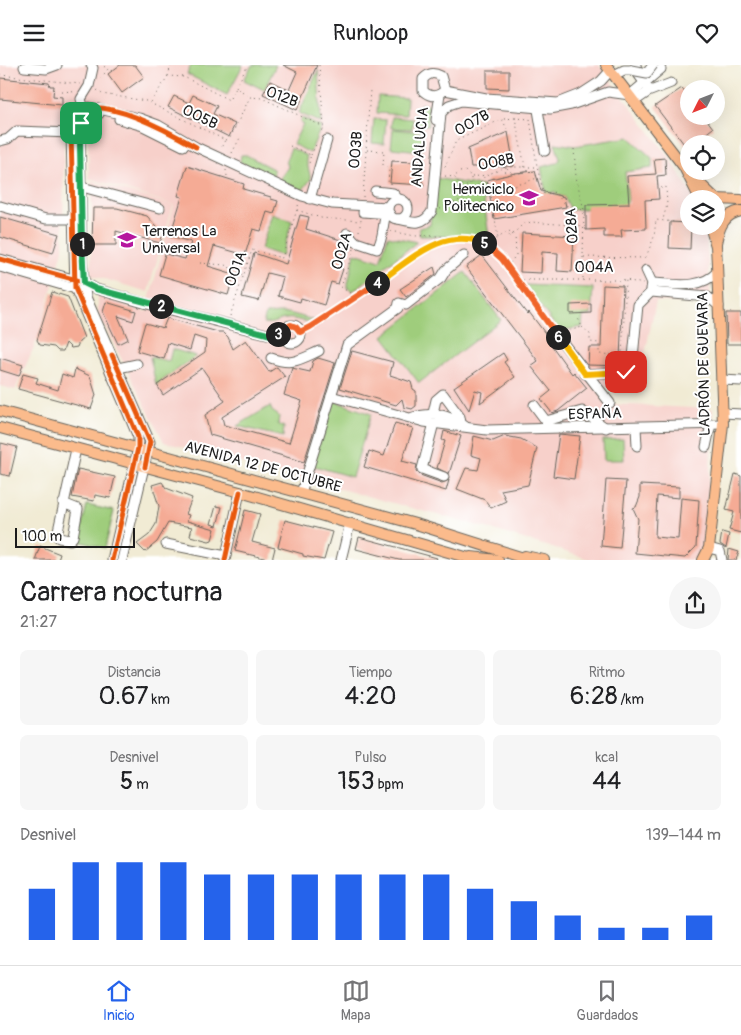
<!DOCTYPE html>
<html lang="es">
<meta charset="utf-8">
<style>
body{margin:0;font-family:Pangolin,sans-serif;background:#f6f6f6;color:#202124;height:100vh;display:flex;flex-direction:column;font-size:19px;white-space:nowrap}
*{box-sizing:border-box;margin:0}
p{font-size:16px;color:#757577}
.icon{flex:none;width:28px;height:28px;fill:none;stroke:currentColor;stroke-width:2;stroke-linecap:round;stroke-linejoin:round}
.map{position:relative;height:495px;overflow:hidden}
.panel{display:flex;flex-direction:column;background:#fff;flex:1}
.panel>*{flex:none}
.needle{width:32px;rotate:228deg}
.buttons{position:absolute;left:680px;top:15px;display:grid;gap:10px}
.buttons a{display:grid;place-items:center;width:45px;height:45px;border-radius:50%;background:#fff;box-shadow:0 5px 20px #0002;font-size:25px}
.scale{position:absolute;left:15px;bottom:12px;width:120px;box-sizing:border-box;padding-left:5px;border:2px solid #1c1c1c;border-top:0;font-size:14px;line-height:18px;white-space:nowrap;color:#1c1c1c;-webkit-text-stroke:4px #fff;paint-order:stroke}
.pin{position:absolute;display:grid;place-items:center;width:42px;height:42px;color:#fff;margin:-21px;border-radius:10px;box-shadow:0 2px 8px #0006}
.km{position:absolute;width:25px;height:25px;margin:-12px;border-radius:50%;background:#222;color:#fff;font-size:14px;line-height:25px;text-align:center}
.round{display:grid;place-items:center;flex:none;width:52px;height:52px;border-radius:26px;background:#f6f6f6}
.overview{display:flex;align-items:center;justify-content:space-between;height:85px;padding:0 20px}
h1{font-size:28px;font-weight:600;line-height:38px}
.figures{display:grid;grid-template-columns:repeat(3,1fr);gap:8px;height:85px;padding:5px 20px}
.figures div{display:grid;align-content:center;border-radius:8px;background:#f6f6f6;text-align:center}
.figures b{font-size:25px;font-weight:600}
.figures small{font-size:14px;font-weight:400}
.figures p{font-size:14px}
.chart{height:140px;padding:10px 20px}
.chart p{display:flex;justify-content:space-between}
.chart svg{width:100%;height:90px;margin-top:5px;stroke:#2563eb;stroke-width:6}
header{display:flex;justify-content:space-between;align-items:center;height:65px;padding:0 20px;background:#fff;font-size:22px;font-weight:600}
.tabs{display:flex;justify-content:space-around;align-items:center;height:70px;border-top:1px solid #e0e0e0;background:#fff;font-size:14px;color:#757577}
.tabs a{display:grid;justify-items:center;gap:2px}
.tabs .on{color:#2563eb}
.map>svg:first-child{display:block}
.built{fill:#f7d0ca}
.green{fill:#9fcd7b;stroke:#5e744c}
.building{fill:#f5ab95}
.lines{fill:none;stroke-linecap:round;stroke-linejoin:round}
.minor-casing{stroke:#67645c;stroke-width:11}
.major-casing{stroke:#67645c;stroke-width:12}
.path{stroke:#67645c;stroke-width:1;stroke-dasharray:1 4;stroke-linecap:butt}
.minor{stroke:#fff;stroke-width:9}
.major{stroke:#fbbb8c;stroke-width:10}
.minor-bridge-casing{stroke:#67645c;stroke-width:11;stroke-linecap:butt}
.minor-bridge{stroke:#fff;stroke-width:9}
.cycleway-casing{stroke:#fff;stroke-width:8}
.cycleway{stroke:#e8590c;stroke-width:5}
.split-1-casing{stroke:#fff;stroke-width:10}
.split-2-casing{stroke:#fff;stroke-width:10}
.split-3-casing{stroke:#fff;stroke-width:10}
.split-4-casing{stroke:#fff;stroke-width:10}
.split-5-casing{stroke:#fff;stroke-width:10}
.split-6-casing{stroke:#fff;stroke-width:10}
.split-7-casing{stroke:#fff;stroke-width:10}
.split-1{stroke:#22a559;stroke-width:6}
.split-2{stroke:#22a559;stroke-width:6}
.split-3{stroke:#22a559;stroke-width:6}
.split-4{stroke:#f0652b;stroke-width:6}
.split-5{stroke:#f5b400;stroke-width:6}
.split-6{stroke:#f0652b;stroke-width:6}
.split-7{stroke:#f5b400;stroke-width:6}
.labels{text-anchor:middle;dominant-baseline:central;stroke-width:4;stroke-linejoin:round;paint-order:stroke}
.street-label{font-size:15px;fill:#1c1c1c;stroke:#fff}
.poi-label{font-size:15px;fill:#1c1c1c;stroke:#fff;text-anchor:end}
</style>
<header><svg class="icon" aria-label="menu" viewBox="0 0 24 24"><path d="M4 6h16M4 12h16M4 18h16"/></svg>Runloop<svg class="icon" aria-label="heart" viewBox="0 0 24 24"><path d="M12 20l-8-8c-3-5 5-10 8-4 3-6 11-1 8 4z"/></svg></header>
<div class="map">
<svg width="741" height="495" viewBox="0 0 741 495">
<rect width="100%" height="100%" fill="#fff"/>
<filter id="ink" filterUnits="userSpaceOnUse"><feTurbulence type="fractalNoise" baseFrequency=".02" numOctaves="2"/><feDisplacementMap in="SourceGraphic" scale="10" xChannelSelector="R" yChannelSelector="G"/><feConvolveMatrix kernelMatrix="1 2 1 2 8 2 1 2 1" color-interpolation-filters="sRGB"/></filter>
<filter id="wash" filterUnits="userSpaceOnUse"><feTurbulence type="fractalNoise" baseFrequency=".0096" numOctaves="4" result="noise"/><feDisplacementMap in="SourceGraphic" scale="20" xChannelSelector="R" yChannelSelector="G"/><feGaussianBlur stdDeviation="1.12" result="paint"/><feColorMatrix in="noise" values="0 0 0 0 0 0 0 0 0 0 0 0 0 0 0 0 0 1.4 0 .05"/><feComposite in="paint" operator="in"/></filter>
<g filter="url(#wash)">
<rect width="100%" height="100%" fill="#f1ebd4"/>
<!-- built -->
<g class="built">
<polygon points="0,0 599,0 670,93 692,130 693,134 689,134 689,161 704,161 706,168 711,240 656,236 637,327 598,321 611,339 713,344 710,406 702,486 694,495 592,495 494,465 164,377 98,248 98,230 146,247 174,140 89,113 88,58 95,35 79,33 68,38 64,55 63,185 37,275 15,325 0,321"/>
<polygon points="92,116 173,140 148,227 91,210"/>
</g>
<!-- green -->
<g class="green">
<polygon points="191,0 243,0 227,30 187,9"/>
<polygon points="252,0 276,0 264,25 244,15"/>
<polygon points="318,5 321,58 299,48"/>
<polygon points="378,31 407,33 406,50 377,48"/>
<polygon points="420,39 429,40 428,61 418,60"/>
<polygon points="392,52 413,54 412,64 391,63"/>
<polygon points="302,53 321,62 310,88 293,79 303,59 300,57"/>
<polygon points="374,54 386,55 384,79 372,78"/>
<polygon points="393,64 423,67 421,86 391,83"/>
<polygon points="629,72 652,93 652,103 625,107 628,134 626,140 571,145 564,132 556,130 555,127 546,129 541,102 557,98 560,94 555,78 575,81"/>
<polygon points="291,83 307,91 306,94 311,114 301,127 279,115 288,102 286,95"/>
<polygon points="241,90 246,90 273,104 274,108 272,113 240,97"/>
<polygon points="435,113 482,121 489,172 420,171 419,163 430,160"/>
<polygon points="272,149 292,156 282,191 261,184"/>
<polygon points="388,171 417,177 353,226 347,223 355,188 380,196"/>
<polygon points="465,207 501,255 419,318 383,271"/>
<polygon points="525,220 593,223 591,250 583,251 582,262 559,266"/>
<path d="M279 248H289L314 255C303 259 296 252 286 254 277 255 273 260 263 258L266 249Z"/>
<polygon points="172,284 196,291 156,320 150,292 169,296"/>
<polygon points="329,334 371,349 352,412 311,400"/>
<polygon points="270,341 272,346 279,351 278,359 284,362 283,372 237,361"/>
<polygon points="623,374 624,395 604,395 603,375"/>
<polygon points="87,440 114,446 105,483 78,476"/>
</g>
<g id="blocks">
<!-- building -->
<g class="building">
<polygon points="120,0 135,0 144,12 122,28 108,9"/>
<polygon points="283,0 317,0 297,45 263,29 270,16 289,25 297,7"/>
<polygon points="487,6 509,6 509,24 487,23"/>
<polygon points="0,13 49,18 50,21 54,21 53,31 62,32 62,40 0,34"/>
<polygon points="682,23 689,31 689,51 704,51 713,63 693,79 689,79 687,83 655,41"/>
<polygon points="193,30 217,41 213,49 235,59 229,72 168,42 174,31 189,38"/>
<polygon points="508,67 514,101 471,102 468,84"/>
<polygon points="415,91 421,92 420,112 424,120 390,118 392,96 414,97"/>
<polygon points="665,93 666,110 657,111 659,134 645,135 646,164 621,165 622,172 604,172 604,164 586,165 586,140 629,139 627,111 656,109 654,94"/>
<polygon points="187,101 244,119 243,124 271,132 271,134 278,136 274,149 267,147 261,166 253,164 245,190 214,181 208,201 234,209 228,230 159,210 165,189 185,194 191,177 170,171 182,132 178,131"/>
<polygon points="535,106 541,126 564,132 566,142 494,154 487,115 515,108"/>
<polygon points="93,143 117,143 147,151 163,169 160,178 116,166 116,180 92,180"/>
<polygon points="300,150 309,152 306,164 347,177 339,202 343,204 338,219 331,217 324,240 301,233 300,237 278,231 283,212 267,208 259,236 242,232 254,188 286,199"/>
<polygon points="0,152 59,169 53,188 0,172"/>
<polygon points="670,157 689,158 689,161 691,161 690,184 669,183"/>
<polygon points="522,168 574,171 572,207 557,206 558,188 542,187 541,208 520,207"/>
<polygon points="482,190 527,249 529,247 554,280 552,281 572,309 574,307 587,323 558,346 552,348 541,334 551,326 531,301 538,296 466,202"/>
<polygon points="434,202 436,209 406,232 400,224"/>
<polygon points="603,220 623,221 620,294 622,294 623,301 588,300 589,282 601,282"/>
<polygon points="52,227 68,232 84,273 79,277 77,282 71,283 66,278 63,286 58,286 54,282 40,280 37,275"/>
<polygon points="106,237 136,246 133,256 118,251 128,274 118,279 103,247"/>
<polygon points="591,239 591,248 570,249 570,240"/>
<polygon points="726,248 741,248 741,279 727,279"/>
<polygon points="167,253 218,267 223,267 228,272 233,284 246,275 269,307 277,302 285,312 222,352 224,360 289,378 302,336 284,330 292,303 310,307 313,296 318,293 335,298 304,397 210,370 205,350 225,336 202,303 163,330 157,320 205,287 206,275 194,271 190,285 168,278 164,294 137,286 145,258 163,263"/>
<polygon points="352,286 393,297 390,310 411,317 413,324 416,326 416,341 412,344 404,342 402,334 396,340 340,323"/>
<polygon points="503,288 507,295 504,297 515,312 480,338 482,327 475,325 469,345 454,322"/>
<polygon points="0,293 23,300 19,311 0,305"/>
<polygon points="75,304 90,311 96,330 91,344 18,324 23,309 38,313 36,318 58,325 62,309 73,313"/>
<polygon points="395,358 413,363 402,396 417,400 416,406 420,410 442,418 449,415 446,426 364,402 369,386 384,391"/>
<polygon points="444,366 461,371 449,409 437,403 445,376 442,375"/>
<polygon points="559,369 580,371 574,414 553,411"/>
<polygon points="474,371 493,376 505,371 521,374 537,383 528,420 501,425 506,436 491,443 485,435 457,424 466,403 478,405 481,393 471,390"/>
<polygon points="1,378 17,382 10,411 0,409"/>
<polygon points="78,404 115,412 110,433 95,430 94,436 72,432"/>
<polygon points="735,409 741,411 741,468 729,465 734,447 726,445"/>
<polygon points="606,415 626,416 620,483 601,481"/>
<polygon points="162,417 166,423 192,433 186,449 189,450 187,456 215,464 212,475 209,476 190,471 192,462 168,458 157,477 145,487 137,479 149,470 156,459 159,441 152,420"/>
<polygon points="640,420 679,422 679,433 657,431 655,472 678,474 681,433 699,435 696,482 685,493 635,488 638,454 633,443 636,442 640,432"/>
<polygon points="216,441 222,442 217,461 211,459"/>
<polygon points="245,445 260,449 252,477 275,483 272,495 235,486"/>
<polygon points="285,455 332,467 324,495 303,491 303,489 278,482"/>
<polygon points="722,467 729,469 726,483 720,479"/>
<polygon points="359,472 437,493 436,495 399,495 356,484"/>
<polygon points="40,481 60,489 58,495 35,495"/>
<polygon points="729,484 739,487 736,495 728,495"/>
</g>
</g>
</g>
<g filter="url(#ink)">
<use href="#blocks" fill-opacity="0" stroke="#67645c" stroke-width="1"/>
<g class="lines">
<!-- minor casing -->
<g class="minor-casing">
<g id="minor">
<polyline points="636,0 638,9 648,23"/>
<polyline points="24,2 46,4 57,0"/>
<polyline points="614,10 624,5 631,5"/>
<polyline points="445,25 486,33 558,38 581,29 601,16 611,5"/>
<path d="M440 29C433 32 429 31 423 26V14C429 8 433 7 441 11L445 25"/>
<polyline points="635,36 648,27 671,18"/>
<polyline points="537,39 545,86"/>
<polyline points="84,44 81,34 89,21 93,3 91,0"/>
<path d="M99 49C86 46 82 55 80 67L82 196 86 232 150 377 122 495"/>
<polyline points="119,54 143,61 183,81"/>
<polyline points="436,55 440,29 445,25"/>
<polyline points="0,76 8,74 17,66 71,68"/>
<polyline points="82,122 160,143"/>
<polyline points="375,126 393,128 398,134"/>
<polyline points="310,134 327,75"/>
<circle cx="398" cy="144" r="10"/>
<polyline points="0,141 46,154 77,154"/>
<polyline points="363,147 390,149"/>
<path d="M398 154C414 158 423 161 432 146L441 48 449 40 461 36 550 44 571 40 608 27 630 30 661 4"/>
<path d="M347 168 356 177 377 184C384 173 382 161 386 149"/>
<polyline points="0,194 84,217 96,224 147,239 271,270 283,269"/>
<polyline points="0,202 79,225"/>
<polyline points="646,205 652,218 651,224"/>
<path d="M652 218C675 219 700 225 717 207"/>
<circle cx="292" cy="269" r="9"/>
<polyline points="556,269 610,338"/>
<path d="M271 293C292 301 299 295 319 286"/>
<polyline points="118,303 137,299"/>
<polyline points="585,309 626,307 632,303 638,240 651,227 708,232 719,241"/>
<polyline points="722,315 741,316"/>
<polyline points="331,331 424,357 487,365 723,359"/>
<polyline points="534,340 546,356 582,346 606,363"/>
<polyline points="433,348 436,335 443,329 460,352 461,358"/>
<polyline points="723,348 741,349"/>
<path d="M413 352C436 347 445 348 465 361"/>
<polyline points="434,358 422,404 444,412"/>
<polyline points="636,362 637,381"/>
<polyline points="706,382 711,359"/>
<polyline points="301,428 347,280 398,243 399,238 406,240 441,213 446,205 464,190"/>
<polyline points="63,438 78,444 73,472 70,475 59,473 57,470 76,384"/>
<polyline points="166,479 226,491"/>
<polyline points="709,483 720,486 722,495"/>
<path d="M112 495 138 383V372L75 223 71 68C73 56 76 46 90 42L139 53 158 60 196 82 302 131 332 139 388 142"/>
<polyline points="225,495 240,427"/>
<polyline points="341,495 350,458"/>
</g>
</g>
<!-- major casing -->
<g class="major-casing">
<g id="major">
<polyline points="606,0 684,102 700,134"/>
<polyline points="691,110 716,134"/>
<polyline points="716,134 741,135"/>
<path d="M716 178C719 162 724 149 741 146"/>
<polyline points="0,346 419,460 530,495"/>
<polyline points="0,363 240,427 476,495"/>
<polyline points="525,491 544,495"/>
<polyline points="471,492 498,495"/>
<polyline points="703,495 709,483 723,359 717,199 716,181 710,161"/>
</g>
</g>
<!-- path -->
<g class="path">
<polyline points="319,0 324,62 321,69"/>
<polyline points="0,10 80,19"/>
<polyline points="168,11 171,0"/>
<polyline points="101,13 108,4 102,0"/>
<polyline points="236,22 248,0"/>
<polyline points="97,25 102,29 146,36 225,75 221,83"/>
<polyline points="62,26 75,27"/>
<polyline points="151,37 168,11 184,12 229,35 236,22 250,32"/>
<polyline points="515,53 530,54 537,101"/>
<polyline points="504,54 515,53 525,102"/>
<polyline points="226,75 230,73 250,32 262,33 324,62"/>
<polyline points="290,81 311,90 309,96 310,101"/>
<polyline points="574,84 576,112 584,145 583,192 646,193 646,195"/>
<polyline points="367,85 384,86 383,100 389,104 388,119"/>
<polyline points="232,88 241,71"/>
<polyline points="311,90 317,77"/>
<polyline points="445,102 456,76 502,54 507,64"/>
<polygon points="507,103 513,109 535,106 537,113 512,122 490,122 487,115 503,111"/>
<polyline points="226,105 227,111"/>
<polyline points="528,106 528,102 537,102 544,129 555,127 565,140 583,145"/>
<polyline points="445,111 454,112 462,121 468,121 471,117 471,111 465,106 460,107 454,112"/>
<polyline points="472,112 486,110 507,102 528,102"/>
<polyline points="490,122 498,173"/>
<polyline points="661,123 666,122 667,140 663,154"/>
<polyline points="363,132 370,25"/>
<polyline points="440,144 467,132 486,110"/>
<polyline points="297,145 321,153 360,156"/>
<polyline points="359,166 361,155"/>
<polyline points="391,166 415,171"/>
<path d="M415 167V171C431 170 475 172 487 180 505 191 538 243 551 262"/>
<polyline points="513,169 522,160 531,157 583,161"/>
<polyline points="488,179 509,166 513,169 511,172 507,169"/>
<polyline points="354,184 341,222 356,232 440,176 450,174"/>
<polyline points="646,192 654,172 656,155 675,157"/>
<polyline points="200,198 225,200 243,210"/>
<polyline points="507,202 516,190 515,170"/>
<polyline points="583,213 583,192"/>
<polyline points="518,215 626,215 643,219"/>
<polyline points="230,251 252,185 282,193 299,138"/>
<polyline points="582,262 590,269 590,277 599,278 599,289 622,290 626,215"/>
<polyline points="300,267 310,263 356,232"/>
<polyline points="565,267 582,262 577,251"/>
</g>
<!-- minor -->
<use href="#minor" class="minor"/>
<!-- major -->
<use href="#major" class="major"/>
<!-- minor-bridge casing -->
<g class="minor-bridge-casing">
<polyline id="minor-bridge" points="631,5 647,8 653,0"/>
</g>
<!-- minor-bridge -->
<use href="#minor-bridge" class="minor-bridge"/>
<!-- cycleway casing -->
<g class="cycleway-casing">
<g id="cycleway">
<polyline points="0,194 84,217 96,224"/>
<polyline points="112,290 150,377 145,402"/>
<path d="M112 495 138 383V372L75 223 71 68 73 56 84 44C114 36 170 67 196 82"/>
<polyline points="225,495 240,427"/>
</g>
</g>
<!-- cycleway -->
<use href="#cycleway" class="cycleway"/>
</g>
</g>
<g class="lines" filter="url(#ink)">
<!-- split-1 casing -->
<g class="split-1-casing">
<polyline id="split-1" points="81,58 80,79 82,179"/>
</g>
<!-- split-2 casing -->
<g class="split-2-casing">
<polyline id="split-2" points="82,179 84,218 96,224 161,241"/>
</g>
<!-- split-3 casing -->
<g class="split-3-casing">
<polyline id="split-3" points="161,241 271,270 278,269"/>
</g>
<!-- split-4 casing -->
<g class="split-4-casing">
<polyline id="split-4" points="278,269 283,269 285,263 291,260 296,262 300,267 310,262 377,218"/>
</g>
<!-- split-5 casing -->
<g class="split-5-casing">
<path id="split-5" d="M377 218C411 195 441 162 484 178"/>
</g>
<!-- split-6 casing -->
<g class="split-6-casing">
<polyline id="split-6" points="484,178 502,194 558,272"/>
</g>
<!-- split-7 casing -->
<g class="split-7-casing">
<polyline id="split-7" points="558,272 585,309 626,307"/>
</g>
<!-- split-1 -->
<use href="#split-1" class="split-1"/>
<!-- split-2 -->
<use href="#split-2" class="split-2"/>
<!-- split-3 -->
<use href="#split-3" class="split-3"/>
<!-- split-4 -->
<use href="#split-4" class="split-4"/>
<!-- split-5 -->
<use href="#split-5" class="split-5"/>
<!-- split-6 -->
<use href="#split-6" class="split-6"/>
<!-- split-7 -->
<use href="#split-7" class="split-7"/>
</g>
<!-- icons -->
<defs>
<g id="university-bare" transform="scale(1.5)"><path d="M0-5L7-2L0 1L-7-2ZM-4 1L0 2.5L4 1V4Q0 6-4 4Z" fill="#b5179e" stroke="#fff" stroke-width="2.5" paint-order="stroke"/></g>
</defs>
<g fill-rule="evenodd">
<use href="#university-bare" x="529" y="133"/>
<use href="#university-bare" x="127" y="175"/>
</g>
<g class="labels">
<!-- street labels -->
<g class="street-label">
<text transform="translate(282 32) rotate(21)">012B</text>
<text transform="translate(200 52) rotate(26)">005B</text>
<text transform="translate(472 58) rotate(-29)">007B</text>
<text transform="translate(420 82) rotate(-85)">ANDALUCIA</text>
<text transform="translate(356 85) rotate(-85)">003B</text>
<text transform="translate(496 97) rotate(-11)">008B</text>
<text transform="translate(572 161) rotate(-94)">028A</text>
<text transform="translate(342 186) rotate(-73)">002A</text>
<text x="594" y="202">004A</text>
<text transform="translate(236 204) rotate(-69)">001A</text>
<text transform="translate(704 299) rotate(-91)">LADRÓN DE GUEVARA</text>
<text transform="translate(595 349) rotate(-2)">ESPAÑA</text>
<text transform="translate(263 402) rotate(15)">AVENIDA 12 DE OCTUBRE</text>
</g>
<!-- poi labels -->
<g class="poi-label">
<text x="514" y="124">Hemiciclo<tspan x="514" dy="17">Politecnico</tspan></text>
<text x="142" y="166" text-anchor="start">Terrenos La<tspan x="142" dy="17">Universal</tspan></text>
</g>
</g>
</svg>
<div class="buttons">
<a><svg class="needle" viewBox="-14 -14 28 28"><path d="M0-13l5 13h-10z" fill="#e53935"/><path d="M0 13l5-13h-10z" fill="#757577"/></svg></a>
<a><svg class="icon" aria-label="locate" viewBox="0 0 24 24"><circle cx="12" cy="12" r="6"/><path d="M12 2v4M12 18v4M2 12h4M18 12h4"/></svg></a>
<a><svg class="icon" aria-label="layers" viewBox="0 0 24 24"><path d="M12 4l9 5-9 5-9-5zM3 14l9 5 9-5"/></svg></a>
</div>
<div class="scale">100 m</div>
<div class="pin" style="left:81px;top:58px;background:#1e9e55"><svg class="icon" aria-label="arrive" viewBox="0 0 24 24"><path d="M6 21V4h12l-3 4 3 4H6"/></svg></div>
<div class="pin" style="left:626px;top:307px;background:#d93025"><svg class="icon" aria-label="check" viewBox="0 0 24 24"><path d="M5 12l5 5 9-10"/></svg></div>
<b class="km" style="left:82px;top:179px">1</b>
<b class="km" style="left:161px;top:241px">2</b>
<b class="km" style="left:278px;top:269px">3</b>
<b class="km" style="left:377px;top:218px">4</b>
<b class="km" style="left:484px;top:178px">5</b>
<b class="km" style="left:558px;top:272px">6</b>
</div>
<section class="panel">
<div class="overview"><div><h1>Carrera nocturna</h1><p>21:27</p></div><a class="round"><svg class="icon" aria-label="share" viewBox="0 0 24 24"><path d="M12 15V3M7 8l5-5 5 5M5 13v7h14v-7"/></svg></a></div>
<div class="figures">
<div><p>Distancia</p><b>0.67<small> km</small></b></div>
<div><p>Tiempo</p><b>4:20</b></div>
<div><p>Ritmo</p><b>6:28<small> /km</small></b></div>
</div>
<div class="figures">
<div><p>Desnivel</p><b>5<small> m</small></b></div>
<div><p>Pulso</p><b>153<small> bpm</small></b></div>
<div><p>kcal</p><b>44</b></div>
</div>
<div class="chart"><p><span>Desnivel</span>139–144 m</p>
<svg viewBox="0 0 160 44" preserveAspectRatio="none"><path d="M5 44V19M15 44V6M25 44V6M35 44V6M45 44V12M55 44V12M65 44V12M75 44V12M85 44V12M95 44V12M105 44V19M115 44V25M125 44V32M135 44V38M145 44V38M155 44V32"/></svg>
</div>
</section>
<nav class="tabs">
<a class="on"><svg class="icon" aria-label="home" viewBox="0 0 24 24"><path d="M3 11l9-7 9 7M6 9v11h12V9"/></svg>Inicio</a>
<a><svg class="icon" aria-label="map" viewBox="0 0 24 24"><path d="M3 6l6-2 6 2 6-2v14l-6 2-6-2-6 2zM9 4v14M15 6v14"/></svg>Mapa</a>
<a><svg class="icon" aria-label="saved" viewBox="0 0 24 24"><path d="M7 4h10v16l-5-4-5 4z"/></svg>Guardados</a>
</nav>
